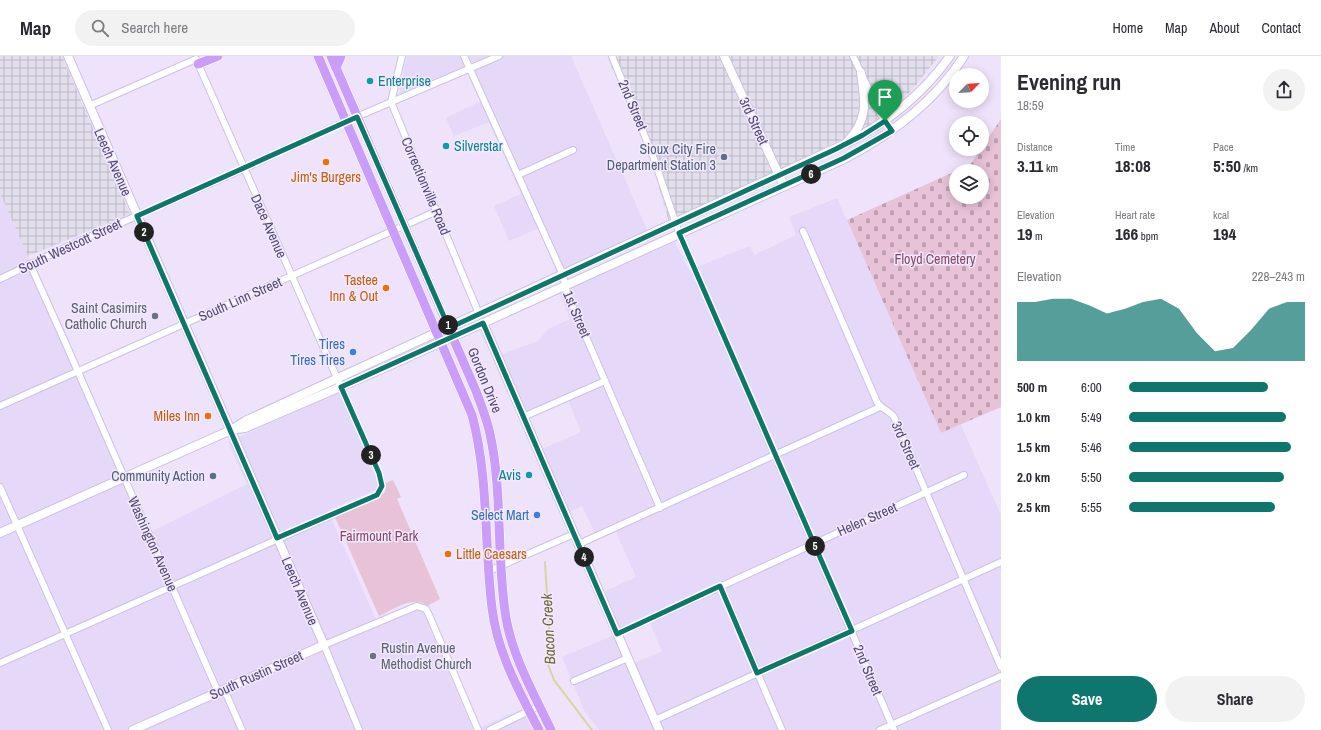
<!DOCTYPE html>
<meta charset="utf-8">
<style>
body{margin:0;font-family:"Archivo Narrow",sans-serif;background:#f2f2f3;color:#2b2b33;height:100vh;display:flex;flex-direction:column;font-size:15px;white-space:nowrap}
*{box-sizing:border-box;margin:0}
p{font-size:13px;color:#7c7c81}
.icon{flex:none;width:22px;height:22px;fill:none;stroke:currentColor;stroke-width:2;stroke-linecap:round;stroke-linejoin:round}
.map{position:relative;flex:1;overflow:hidden}
.side{display:flex;flex-direction:column;background:#fff;width:320px}
.side>*{flex:none}
.needle{width:26px;rotate:66deg}
.tools{position:absolute;left:949px;top:12px;display:grid;gap:8px}
.tools a{display:grid;place-items:center;width:40px;height:40px;border-radius:50%;background:#fff;box-shadow:0 2px 10px #0003;font-size:20px}
.pin{position:absolute;display:grid;place-items:center;width:34px;height:34px;color:#fff;margin:-41px -17px;border-radius:50% 50% 50% 0;rotate:-45deg;box-shadow:0 0 4px #0007}
.pin .icon{rotate:45deg}
.km{position:absolute;width:20px;height:20px;margin:-10px;border-radius:50%;background:#222;color:#fff;font-size:11px;line-height:20px;text-align:center}
.round{display:grid;place-items:center;flex:none;width:42px;height:42px;border-radius:21px;background:#f2f2f3}
.overview{display:flex;align-items:center;justify-content:space-between;height:68px;padding:0 16px}
h1{font-size:22px;font-weight:700;line-height:30px}
.figures{display:grid;grid-template-columns:repeat(3,1fr);gap:6px;height:68px;padding:4px 16px}
.figures div{display:grid;align-content:center}
.figures b{font-size:17px;font-weight:700}
.figures small{font-size:11px;font-weight:400}
.figures p{font-size:11px}
.chart{height:112px;padding:8px 16px}
.chart p{display:flex;justify-content:space-between}
.chart svg{width:100%;height:72px;margin-top:4px;fill:#0f766e;opacity:.7}
.primary-button{display:flex;gap:8px;margin-top:auto;padding:8px 16px}
.primary-button a{flex:1;height:46px;border-radius:24px;background:#0f766e;color:#fff;font-size:16px;font-weight:700;line-height:46px;text-align:center}
.primary-button a+a{background:#f2f2f3;color:#2b2b33}
ul{padding:0 16px;list-style:none;font-size:13px}
li{display:grid;grid-template-columns:64px 48px 1fr;align-items:center;height:30px}
li i{height:10px;border-radius:5px;background:#0f766e}
header{display:flex;align-items:center;gap:24px;box-sizing:border-box;height:56px;padding:0 20px;background:#fff;border-bottom:1px solid #e1e1e2}
header strong{font-size:19px}
nav{display:flex;gap:22px;margin-inline-start:auto;font-size:14px}
.search{width:280px;height:36px;background:#f2f2f3;display:flex;align-items:center;gap:10px;box-sizing:border-box;padding:0 14px;border-radius:22px;color:#7c7c81;font-size:15px}
main{display:flex;flex:1;min-height:0}
.map>svg:first-child{display:block}
.residential{fill:#e5d8f8}
.industrial{fill:url(#industrial-grid)}
.cemetery{fill:url(#cemetery-stones)}
.park{fill:#e8c2d7}
.lines{fill:none;stroke-linecap:round;stroke-linejoin:round}
.stream{stroke:#d5d69f;stroke-width:2}
.street-casing{stroke:#ccc2e2;stroke-width:8}
.secondary-casing{stroke:#ccbfe6;stroke-width:10}
.primary-casing{stroke:#fff;stroke-width:10}
.street{stroke:#fff;stroke-width:6}
.secondary{stroke:#fff;stroke-width:8}
.primary{stroke:#ca9df8;stroke-width:9}
.route-casing{stroke:#fff;stroke-width:8}
.route{stroke:#0f766e;stroke-width:5}
.culture-dot{fill:#0f9aa8;stroke:#f3e9ff;stroke-width:1.5}
.service-dot{fill:#5c6f8a;stroke:#f3e9ff;stroke-width:1.5}
.food-dot{fill:#e8710a;stroke:#f3e9ff;stroke-width:1.5}
.worship-dot{fill:#6b7280;stroke:#f3e9ff;stroke-width:1.5}
.shop-dot{fill:#3f7fe0;stroke:#f3e9ff;stroke-width:1.5}
.labels{text-anchor:middle;dominant-baseline:central;stroke-width:3;stroke-linejoin:round;paint-order:stroke}
.culture-label{font-size:14px;fill:#0d838f;stroke:#f3e9ff;text-anchor:start}
.street-label{font-size:14px;fill:#534a73;stroke:#f3e9ff}
.service-label{font-size:14px;fill:#4e5e75;stroke:#f3e9ff;text-anchor:end}
.food-label{font-size:14px;fill:#c56008;stroke:#f3e9ff;text-anchor:end}
.park-label{font-size:14px;fill:#844862;stroke:#f3e9ff}
.worship-label{font-size:14px;fill:#5b616d;stroke:#f3e9ff;text-anchor:end}
.shop-label{font-size:14px;fill:#366cbe;stroke:#f3e9ff;text-anchor:end}
.water-label{font-size:15px;font-style:italic;fill:#696a38;stroke:#f3e9ff}
</style>
<header>
<strong>Map</strong>
<div class="search"><svg class="icon" aria-label="search" viewBox="0 0 24 24"><circle cx="10" cy="10" r="6"/><path d="M15 15l6 6"/></svg>Search here</div>
<nav><a>Home</a><a>Map</a><a>About</a><a>Contact</a></nav>
</header>
<main>
<div class="map">
<svg width="1001" height="674" viewBox="0 0 1001 674">
<defs>
<pattern id="industrial-grid" width="8" height="8" patternUnits="userSpaceOnUse"><rect width="8" height="8" fill="#e2deeb"/><path d="M0 4h8M4 0v8" fill="none" stroke="#bab6c3"/></pattern>
<pattern id="cemetery-stones" width="16" height="16" patternUnits="userSpaceOnUse"><rect width="16" height="16" fill="#e8c2d7"/><path d="M2 7V4a2 2 0 0 1 4 0v3zM10 15v-3a2 2 0 0 1 4 0v3z" fill="#bfa0b3"/></pattern>
</defs>
<rect width="100%" height="100%" fill="#efe3fb"/>
<!-- residential -->
<g class="residential">
<polygon points="407,0 571,0 648,176 557,218 539,172 509,185 494,150 521,138 489,66 454,80 446,62 481,45 466,10 399,38"/>
<polygon points="0,137 151,476 247,428 228,386 339,336 378,426 378,431 375,434 328,455 379,570 416,553 423,556 473,674 0,674"/>
<polygon points="837,142 941,377 961,369 1001,459 1001,674 599,674 585,656 562,601 614,579 628,610 662,595 647,561 620,572 605,535 636,521 616,476 598,483 582,450 570,456 542,393 581,376 566,339 524,356 500,299 538,285 548,273 570,263 559,236 675,186 689,214 750,190 754,199 796,179 789,161"/>
<polygon points="522,653 533,674 475,674"/>
</g>
<!-- industrial -->
<g class="industrial">
<polygon points="0,0 62,0 130,158 28,200 0,137"/>
<polygon points="607,0 939,0 912,34 887,58 872,69 669,166 650,101"/>
</g>
<!-- cemetery -->
<polygon class="cemetery" points="1001,63 1001,351 941,377 847,164 956,115 956,141 982,141 982,115 957,115 970,109"/>
<!-- park -->
<path class="park" d="M393 424 401 441 397 443 440 543 427 550C415 538 392 554 379 560L335 461 376 443 385 436 386 427Z"/>
<g class="lines">
<!-- stream -->
<polyline class="stream" points="545,506 550,589 547,606 554,624 592,674"/>
<!-- street casing -->
<g class="street-casing">
<g id="street">
<polyline points="402,0 391,46 479,258"/>
<polyline points="464,0 563,219 567,237 660,452"/>
<polyline points="612,0 653,100 679,177 894,674"/>
<polyline points="853,0 881,59 892,75"/>
<polyline points="518,119 573,94"/>
<path d="M803 175 877 346C881 353 889 354 894 361L1001 611"/>
<polyline points="30,208 65,286 218,636"/>
<polyline points="0,223 64,192 243,113 347,65 499,0"/>
<polyline points="0,350 437,155"/>
<polyline points="523,361 605,325"/>
<polyline points="0,431 108,674"/>
<polyline points="579,488 880,351"/>
<polyline points="489,515 574,478"/>
<polyline points="720,530 782,674"/>
<polyline points="617,578 964,419"/>
<polyline points="0,607 377,439 382,430 379,417 196,3 89,50"/>
<polyline points="574,625 628,602"/>
<polyline points="224,633 242,674"/>
<polyline points="655,664 1001,506"/>
<polyline points="359,674 324,589 417,550 426,553 429,559 478,674"/>
<polyline points="490,674 539,650"/>
<polyline points="880,674 1001,620"/>
</g>
</g>
<!-- secondary casing -->
<g class="secondary-casing">
<g id="secondary">
<polyline points="68,0 324,589 133,674"/>
<polyline points="724,0 784,130"/>
<path d="M848 85C869 62 865 45 861 17"/>
<polyline points="483,267 659,674"/>
<path d="M236 373 245 372 382 313 844 103C892 78 935 46 964 0"/>
<path d="M0 477 231 374 245 365 845 88C887 67 923 38 950 0"/>
</g>
</g>
<!-- primary casing -->
<g class="primary-casing">
<g id="primary">
<path d="M318 0 472 359C489 423 484 488 492 552 497 596 519 635 539 674"/>
<path d="M331 0 476 335C481 349 487 363 490 378 503 437 496 501 506 562 513 602 534 638 551 674"/>
<polyline points="198,8 218,0"/>
<polyline points="336,12 341,0"/>
</g>
</g>
<!-- street -->
<use href="#street" class="street"/>
<!-- secondary -->
<use href="#secondary" class="secondary"/>
<!-- primary -->
<use href="#primary" class="primary"/>
</g>
<g class="lines">
<!-- route casing -->
<g class="route-casing">
<polygon id="route" points="357,61 449,272 836,93 863,79 885,65 892,75 844,102 679,177 852,575 757,617 720,530 617,578 483,267 341,331 379,417 382,430 377,439 277,482 137,160"/>
</g>
<!-- route -->
<use href="#route" class="route"/>
</g>
<!-- markers -->
<g class="culture-dot">
<circle cx="370" cy="25" r="4"/>
<circle cx="446" cy="90" r="4"/>
<circle cx="529" cy="419" r="4"/>
</g>
<g class="service-dot">
<circle cx="724" cy="101" r="4"/>
<circle cx="213" cy="420" r="4"/>
</g>
<g class="food-dot">
<circle cx="326" cy="106" r="4"/>
<circle cx="386" cy="232" r="4"/>
<circle cx="208" cy="360" r="4"/>
<circle cx="448" cy="498" r="4"/>
</g>
<g class="worship-dot">
<circle cx="155" cy="260" r="4"/>
<circle cx="373" cy="600" r="4"/>
</g>
<g class="shop-dot">
<circle cx="353" cy="296" r="4"/>
<circle cx="537" cy="459" r="4"/>
</g>
<g class="labels">
<!-- culture labels -->
<g class="culture-label">
<text x="378" y="25">Enterprise</text>
<text x="454" y="90">Silverstar</text>
<text x="521" y="419" text-anchor="end">Avis</text>
</g>
<!-- street labels -->
<g class="street-label">
<text transform="translate(633 49) rotate(67)">2nd Street</text>
<text transform="translate(754 65) rotate(65)">3rd Street</text>
<text transform="translate(113 106) rotate(66)">Leech Avenue</text>
<text transform="translate(426 130) rotate(67)">Correctionville Road</text>
<text transform="translate(269 170) rotate(66)">Dace Avenue</text>
<text transform="translate(70 190) rotate(-25)">South Westcott Street</text>
<text transform="translate(240 243) rotate(-24)">South Linn Street</text>
<text transform="translate(577 258) rotate(67)">1st Street</text>
<text transform="translate(485 324) rotate(68)">Gordon Drive</text>
<text transform="translate(906 389) rotate(66)">3rd Street</text>
<text transform="translate(867 463) rotate(-24)">Helen Street</text>
<text transform="translate(153 488) rotate(66)">Washington Avenue</text>
<text transform="translate(300 535) rotate(67)">Leech Avenue</text>
<text transform="translate(868 614) rotate(67)">2nd Street</text>
<text transform="translate(256 619) rotate(-24)">South Rustin Street</text>
</g>
<!-- service labels -->
<g class="service-label">
<text x="716" y="93">Sioux City Fire<tspan x="716" dy="16">Department Station 3</tspan></text>
<text x="205" y="420">Community Action</text>
</g>
<!-- food labels -->
<g class="food-label">
<text x="326" y="121" text-anchor="middle">Jim's Burgers</text>
<text x="378" y="224">Tastee<tspan x="378" dy="16">Inn &amp; Out</tspan></text>
<text x="200" y="360">Miles Inn</text>
<text x="456" y="498" text-anchor="start">Little Caesars</text>
</g>
<!-- park labels -->
<g class="park-label">
<text x="935" y="203">Floyd Cemetery</text>
<text x="379" y="480">Fairmount Park</text>
</g>
<!-- worship labels -->
<g class="worship-label">
<text x="147" y="252">Saint Casimirs<tspan x="147" dy="16">Catholic Church</tspan></text>
<text x="381" y="592" text-anchor="start">Rustin Avenue<tspan x="381" dy="16">Methodist Church</tspan></text>
</g>
<!-- shop labels -->
<g class="shop-label">
<text x="345" y="288">Tires<tspan x="345" dy="16">Tires Tires</tspan></text>
<text x="529" y="459">Select Mart</text>
</g>
<!-- water labels -->
<g class="water-label">
<text transform="translate(548 573) rotate(-93)">Bacon Creek</text>
</g>
</g>
</svg>
<div class="tools">
<a><svg class="needle" viewBox="-14 -14 28 28"><path d="M0-13l5 13h-10z" fill="#e53935"/><path d="M0 13l5-13h-10z" fill="#7c7c81"/></svg></a>
<a><svg class="icon" aria-label="locate" viewBox="0 0 24 24"><circle cx="12" cy="12" r="6"/><path d="M12 2v4M12 18v4M2 12h4M18 12h4"/></svg></a>
<a><svg class="icon" aria-label="layers" viewBox="0 0 24 24"><path d="M12 4l9 5-9 5-9-5zM3 14l9 5 9-5"/></svg></a>
</div>
<div class="pin" style="left:885px;top:65px;background:#1e9e55"><svg class="icon" aria-label="arrive" viewBox="0 0 24 24"><path d="M6 21V4h12l-3 4 3 4H6"/></svg></div>
<b class="km" style="left:448px;top:269px">1</b>
<b class="km" style="left:144px;top:176px">2</b>
<b class="km" style="left:371px;top:399px">3</b>
<b class="km" style="left:584px;top:501px">4</b>
<b class="km" style="left:815px;top:490px">5</b>
<b class="km" style="left:811px;top:118px">6</b>
</div>
<section class="side">
<div class="overview"><div><h1>Evening run</h1><p>18:59</p></div><a class="round"><svg class="icon" aria-label="share" viewBox="0 0 24 24"><path d="M12 15V3M7 8l5-5 5 5M5 13v7h14v-7"/></svg></a></div>
<div class="figures">
<div><p>Distance</p><b>3.11<small> km</small></b></div>
<div><p>Time</p><b>18:08</b></div>
<div><p>Pace</p><b>5:50<small> /km</small></b></div>
</div>
<div class="figures">
<div><p>Elevation</p><b>19<small> m</small></b></div>
<div><p>Heart rate</p><b>166<small> bpm</small></b></div>
<div><p>kcal</p><b>194</b></div>
</div>
<div class="chart"><p><span>Elevation</span>228–243 m</p>
<svg viewBox="0 0 160 44" preserveAspectRatio="none"><path d="M0 44V8L10 8L20 6L30 6L40 10L50 15L60 12L70 8L80 6L90 12L100 27L110 38L120 36L130 25L140 12L150 8L160 8V44z"/></svg>
</div>
<ul>
<li><b>500 m</b>6:00<i style="width:79%"></i></li>
<li><b>1.0 km</b>5:49<i style="width:89%"></i></li>
<li><b>1.5 km</b>5:46<i style="width:92%"></i></li>
<li><b>2.0 km</b>5:50<i style="width:88%"></i></li>
<li><b>2.5 km</b>5:55<i style="width:83%"></i></li>
</ul>
<div class="primary-button"><a>Save</a><a>Share</a></div>
</section>
</main>
